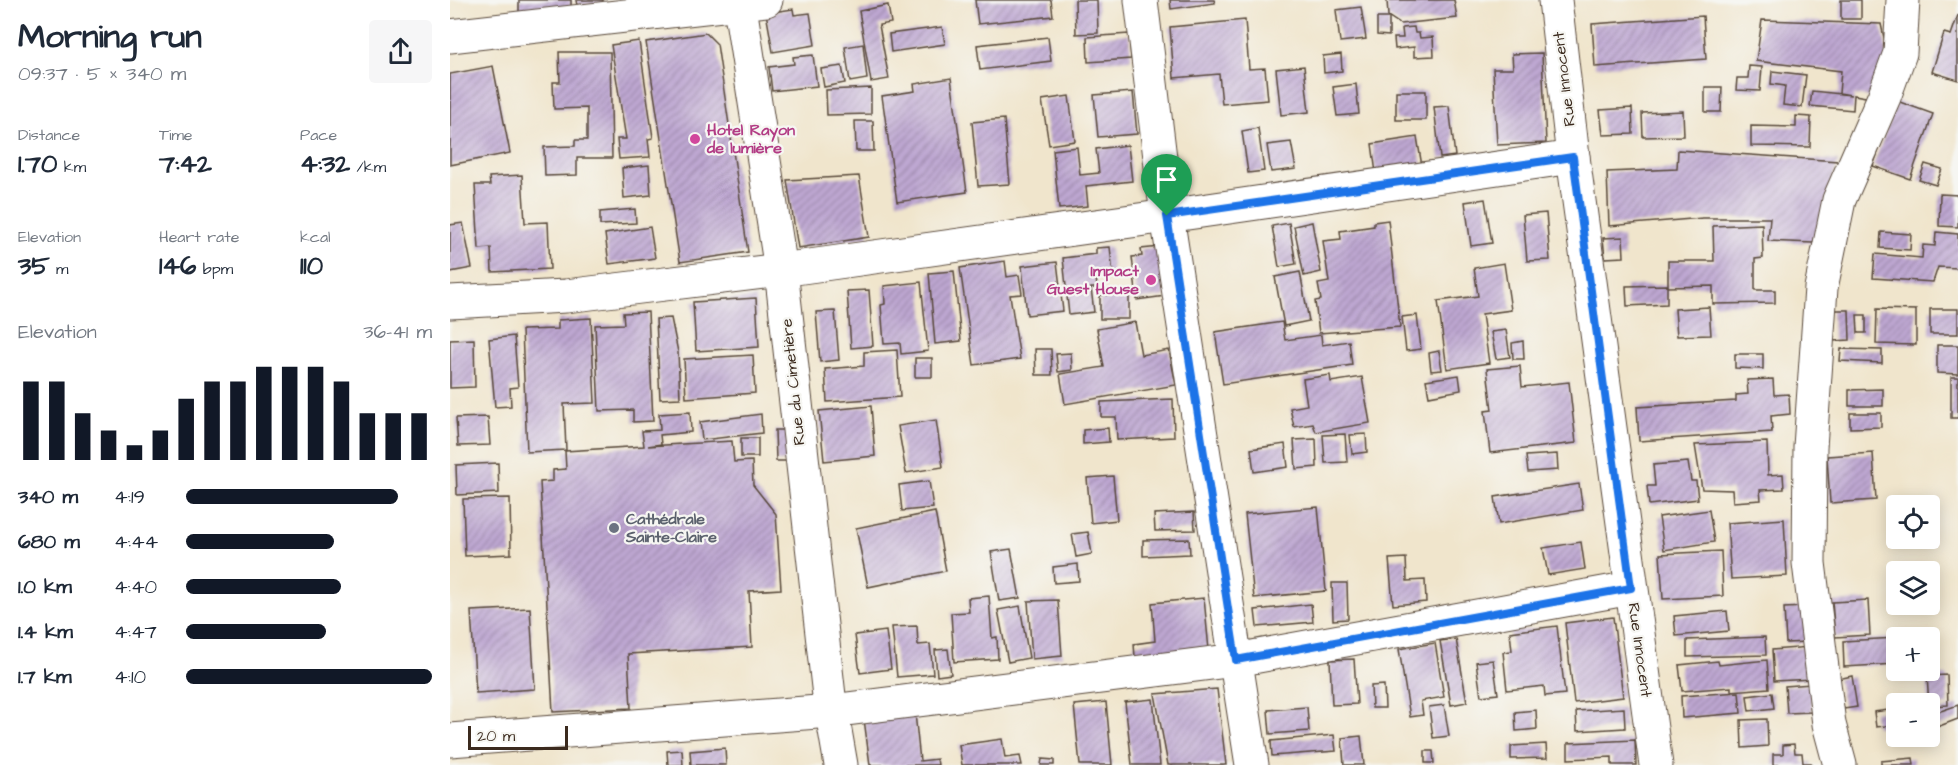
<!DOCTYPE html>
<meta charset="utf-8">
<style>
body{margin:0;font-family:"Architects Daughter",sans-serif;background:#f6f6f7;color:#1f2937;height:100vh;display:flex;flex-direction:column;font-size:22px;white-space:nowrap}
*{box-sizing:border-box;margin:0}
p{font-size:20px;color:#747a83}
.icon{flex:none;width:33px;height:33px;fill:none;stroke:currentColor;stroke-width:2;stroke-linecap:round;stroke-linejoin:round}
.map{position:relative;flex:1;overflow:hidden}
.panel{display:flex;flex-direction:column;background:#fff;width:450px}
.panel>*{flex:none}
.fabs{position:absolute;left:1436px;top:495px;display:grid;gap:12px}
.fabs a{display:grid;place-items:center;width:54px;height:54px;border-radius:6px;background:#fff;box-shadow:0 3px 15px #0003;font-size:30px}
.scale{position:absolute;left:18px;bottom:15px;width:100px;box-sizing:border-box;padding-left:6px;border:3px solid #3b2a1e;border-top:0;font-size:16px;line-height:21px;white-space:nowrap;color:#3b2a1e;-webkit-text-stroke:4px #f6f6f2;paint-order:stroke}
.pin{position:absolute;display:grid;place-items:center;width:51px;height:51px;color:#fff;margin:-62px -26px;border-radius:50% 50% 50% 0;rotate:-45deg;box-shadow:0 0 6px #0007}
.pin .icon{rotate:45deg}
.round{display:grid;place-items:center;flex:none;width:63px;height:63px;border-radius:6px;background:#f6f6f7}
.head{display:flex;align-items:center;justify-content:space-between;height:102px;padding:0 18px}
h1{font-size:33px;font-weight:700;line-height:45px}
.metrics{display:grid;grid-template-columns:repeat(3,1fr);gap:9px;height:102px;padding:6px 18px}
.metrics div{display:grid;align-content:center}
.metrics b{font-size:26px;font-weight:700}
.metrics small{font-size:16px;font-weight:400}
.metrics p{font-size:16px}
.chart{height:168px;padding:12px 18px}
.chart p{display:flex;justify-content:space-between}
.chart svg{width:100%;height:108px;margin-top:6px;stroke:#111827;stroke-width:6}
ul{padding:0 18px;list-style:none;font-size:20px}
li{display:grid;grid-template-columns:96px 72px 1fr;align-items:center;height:45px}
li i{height:15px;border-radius:8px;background:#111827}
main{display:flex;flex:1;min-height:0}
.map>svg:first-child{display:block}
.building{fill:url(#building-hatch)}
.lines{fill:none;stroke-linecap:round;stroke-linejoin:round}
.street-casing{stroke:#564638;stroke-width:35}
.street{stroke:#fff;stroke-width:33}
.route-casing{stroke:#fff;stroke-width:12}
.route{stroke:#1a73e8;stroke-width:8}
.hotel-dot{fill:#d1479c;stroke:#f6f6f2;stroke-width:2}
.worship-dot{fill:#6b7280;stroke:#f6f6f2;stroke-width:2}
.labels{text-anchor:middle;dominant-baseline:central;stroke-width:4.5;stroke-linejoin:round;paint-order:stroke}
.street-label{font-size:16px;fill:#3b2a1e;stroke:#f6f6f2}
.hotel-label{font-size:16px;font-weight:bold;fill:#b23c85;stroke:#f6f6f2;text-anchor:start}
.worship-label{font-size:16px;font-weight:bold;fill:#5b616d;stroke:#f6f6f2;text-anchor:start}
</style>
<main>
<section class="panel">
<div class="head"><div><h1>Morning run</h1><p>09:37 · 5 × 340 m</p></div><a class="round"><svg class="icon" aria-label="share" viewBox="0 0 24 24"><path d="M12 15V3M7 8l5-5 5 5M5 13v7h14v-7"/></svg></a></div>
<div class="metrics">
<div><p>Distance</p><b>1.70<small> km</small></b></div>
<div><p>Time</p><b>7:42</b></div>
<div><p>Pace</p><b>4:32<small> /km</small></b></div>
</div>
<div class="metrics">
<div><p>Elevation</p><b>35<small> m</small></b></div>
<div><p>Heart rate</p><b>146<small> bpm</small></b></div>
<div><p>kcal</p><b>110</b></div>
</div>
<div class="chart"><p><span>Elevation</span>36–41 m</p>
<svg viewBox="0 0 160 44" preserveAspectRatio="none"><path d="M5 44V12M15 44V12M25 44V25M35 44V32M45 44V38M55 44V32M65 44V19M75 44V12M85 44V12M95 44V6M105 44V6M115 44V6M125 44V12M135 44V25M145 44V25M155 44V25"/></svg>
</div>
<ul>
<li><b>340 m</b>4:19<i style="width:86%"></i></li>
<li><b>680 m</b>4:44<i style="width:60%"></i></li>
<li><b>1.0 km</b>4:40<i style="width:63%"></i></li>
<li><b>1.4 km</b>4:47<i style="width:57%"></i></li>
<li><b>1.7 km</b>4:10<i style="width:100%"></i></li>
</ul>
</section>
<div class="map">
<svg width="1508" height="765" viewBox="0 0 1508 765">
<defs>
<pattern id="building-hatch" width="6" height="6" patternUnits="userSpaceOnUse" patternTransform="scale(1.5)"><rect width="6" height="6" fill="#bea7d2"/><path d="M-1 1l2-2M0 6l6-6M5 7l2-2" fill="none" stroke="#9c88aa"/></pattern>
</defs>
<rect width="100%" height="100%" fill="#f6f6f2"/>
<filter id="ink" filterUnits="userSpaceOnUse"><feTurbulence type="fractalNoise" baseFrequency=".0167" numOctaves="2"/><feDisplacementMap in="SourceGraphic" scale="12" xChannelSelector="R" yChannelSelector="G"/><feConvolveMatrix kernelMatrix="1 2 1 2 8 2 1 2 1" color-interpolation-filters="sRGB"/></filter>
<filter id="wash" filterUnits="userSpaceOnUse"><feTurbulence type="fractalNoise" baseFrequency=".008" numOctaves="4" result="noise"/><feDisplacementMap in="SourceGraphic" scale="24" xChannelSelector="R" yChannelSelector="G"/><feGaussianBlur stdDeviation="1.35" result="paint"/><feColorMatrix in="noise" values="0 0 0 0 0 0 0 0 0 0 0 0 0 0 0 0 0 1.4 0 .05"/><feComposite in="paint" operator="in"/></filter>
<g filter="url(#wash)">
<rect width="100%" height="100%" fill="#f0e5cc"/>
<g id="blocks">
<!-- building -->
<g class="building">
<polygon points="69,0 121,0 121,11 69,13"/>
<polygon points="126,0 153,0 153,4 127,5"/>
<polygon points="525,0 601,0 603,16 528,24"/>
<polygon points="625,0 647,0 648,33 626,34"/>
<polygon points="720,0 764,0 765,3 721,9"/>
<polygon points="937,0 1004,0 1007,18 950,24 938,16"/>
<rect x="1391" y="0" width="20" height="19"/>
<polygon points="438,5 441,23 429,25 439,79 421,82 409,11"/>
<polygon points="911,7 916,39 890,42 886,10"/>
<polygon points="343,9 344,15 360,13 365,45 323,52 316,13"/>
<polygon points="1508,15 1508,80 1482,72 1494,33 1501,35"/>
<polygon points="1253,16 1256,59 1145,67 1142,24"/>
<polygon points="927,18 939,18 939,36 927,35"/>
<polygon points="795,20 799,69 815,68 818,100 772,104 769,74 724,78 720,27"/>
<polygon points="1312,20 1431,24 1439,61 1427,99 1404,95 1403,110 1360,106 1362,91 1401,95 1389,93 1391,71 1306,61"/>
<polygon points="492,27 495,44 441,52 439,34"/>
<polygon points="964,27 965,33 969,33 970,38 983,37 984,56 964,57 964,47 945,49 944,38 953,38 952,28"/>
<polygon points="256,33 267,44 298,252 230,262 196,42"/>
<polygon points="679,34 681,59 638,62 637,37"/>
<polygon points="598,37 601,61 530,70 527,45"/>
<polygon points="189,41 203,138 198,139 200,157 169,159 167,139 176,139 161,45"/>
<polygon points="413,44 417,79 400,82 395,47"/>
<polygon points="109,52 160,52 162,158 127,158 127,175 95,176 94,147 125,146 125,140 137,140 137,108 104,109 103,82 110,82"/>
<polygon points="1092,53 1096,143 1047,145 1043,69 1063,69 1062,54"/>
<polygon points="891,54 892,71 874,73 873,56"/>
<polygon points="363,55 367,86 322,91 319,67 344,64 343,57"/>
<polygon points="43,66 60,153 0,165 0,74"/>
<polygon points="392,66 395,83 374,87 371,69"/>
<polygon points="854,66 859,112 831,115 826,69"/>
<polygon points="1299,66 1312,67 1310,91 1286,90 1287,78 1298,78"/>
<polygon points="1322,71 1356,75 1352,107 1333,105 1335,86 1321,84"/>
<polygon points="501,78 517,192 447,202 432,96 465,91 464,84"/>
<polygon points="906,84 909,114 887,116 883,87"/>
<polygon points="1255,87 1272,87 1271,112 1255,112"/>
<polygon points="421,88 421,114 377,115 376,90"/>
<rect x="946" y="91" width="30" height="29"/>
<polygon points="683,92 687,134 648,137 644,95"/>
<polygon points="619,96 625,141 599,145 592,100"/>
<polygon points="1447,101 1483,114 1460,179 1423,166"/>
<polygon points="999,106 1005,156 990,158 984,107"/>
<polygon points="1182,108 1183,134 1153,135 1150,110"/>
<polygon points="1233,111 1234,136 1193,137 1192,113"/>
<polygon points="1346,116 1361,117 1360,147 1301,146 1301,126 1346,127"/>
<polygon points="554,119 560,184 528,186 522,122"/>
<polygon points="405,121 423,121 424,151 406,151"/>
<polygon points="808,128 814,171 798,173 792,131"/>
<polygon points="967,137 972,166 926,173 922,144"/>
<polygon points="841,142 846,169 821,172 817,145"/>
<polygon points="678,145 682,181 636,186 638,206 609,209 603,150 627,147 630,175 649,173 646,149"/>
<polygon points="1228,150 1388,161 1363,243 1318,241 1320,218 1253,218 1159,226 1157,172 1227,169"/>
<polygon points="1475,164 1492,169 1486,185 1469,180"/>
<polygon points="199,165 201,195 174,198 172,168"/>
<polygon points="72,175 75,223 98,222 100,269 42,272 41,248 29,249 25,185 40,185 39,177"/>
<polygon points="409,176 419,237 348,248 337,180"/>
<polygon points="1490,194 1508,195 1508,227 1489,226"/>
<polygon points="1035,199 1042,243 1021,246 1015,202"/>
<polygon points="185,209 186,223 150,225 150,212"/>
<polygon points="1096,213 1100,260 1077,261 1073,215"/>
<polygon points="938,220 950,327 869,333 865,301 871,300 868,284 879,282 873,241 891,239 890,231 924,226 924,222"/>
<polygon points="862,222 871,272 854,276 844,226"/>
<polygon points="13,223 22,268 0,272 0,225"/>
<polygon points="839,223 846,264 829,267 822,226"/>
<polygon points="1312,224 1313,258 1305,259 1305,290 1325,290 1325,303 1263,304 1263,286 1218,287 1218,261 1264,261 1263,226"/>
<polygon points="200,227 205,258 159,264 155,234"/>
<polygon points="1431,232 1461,234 1460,250 1430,248"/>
<polygon points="1486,232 1508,234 1508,268 1488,267 1483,282 1423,278 1425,254 1472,258 1473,245 1485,246"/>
<polygon points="1173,237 1174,257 1155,258 1153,238"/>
<polygon points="660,247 663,274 646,276 647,288 641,288 644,312 619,315 613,258 646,254 646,248"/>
<polygon points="710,247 715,296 687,300 682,257 692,256 691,249"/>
<polygon points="555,261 557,277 569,275 572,294 560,295 570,359 524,365 510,268"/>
<polygon points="607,262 613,311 577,315 572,266"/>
<polygon points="1054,263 1061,310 1032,314 1039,363 997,369 988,301 1028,296 1024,268"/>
<polygon points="504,271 511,341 485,344 479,273"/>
<polygon points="850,272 859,321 834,326 825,277"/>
<polygon points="471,282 478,351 451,354 450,343 434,344 431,305 435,304 434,286"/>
<polygon points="1217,285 1217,304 1177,306 1176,286"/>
<polygon points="419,290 423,346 401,348 397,291"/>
<rect x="650" y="295" width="29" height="24"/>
<polygon points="306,298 309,347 246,351 243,302"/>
<polygon points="1259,307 1261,335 1227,336 1225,309"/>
<polygon points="1427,309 1466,310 1466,345 1426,344"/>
<rect x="1480" y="309" width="28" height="25"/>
<polygon points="1382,310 1399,310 1400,340 1383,341"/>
<polygon points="385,311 389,360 370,362 366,312"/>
<polygon points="198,312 203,421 183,422 183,410 149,411 145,325 174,324 173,313"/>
<polygon points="967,315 971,349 956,351 952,317"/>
<polygon points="1407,315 1416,315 1416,333 1408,333"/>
<polygon points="141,318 145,403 114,404 116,450 77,452 72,330 108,329 108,320"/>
<polygon points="221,318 228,352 230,398 210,399 206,319"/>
<polygon points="685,322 691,355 719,350 726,385 615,404 610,374 654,367 647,329"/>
<polygon points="832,322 835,340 871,335 872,345 899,341 902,365 773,384 765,332"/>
<polygon points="1056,330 1060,357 1046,359 1041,332"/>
<polygon points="64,336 68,387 60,388 61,406 45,407 39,339"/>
<polygon points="24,339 25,387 0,388 0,340"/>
<polygon points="1073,341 1074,359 1063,359 1062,343"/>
<polygon points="1487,345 1508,345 1508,374 1487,373"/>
<polygon points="585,349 601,349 602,375 586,375"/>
<polygon points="1391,349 1432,350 1432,363 1390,361"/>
<polygon points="447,350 450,397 377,402 375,369 414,366 414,352"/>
<polygon points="989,351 992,370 981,371 979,353"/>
<polygon points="621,353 622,370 608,372 606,354"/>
<polygon points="1285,354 1313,354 1313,369 1285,368"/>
<polygon points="303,355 305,393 236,398 234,359"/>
<rect x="465" y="358" width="17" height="19"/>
<polygon points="1070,366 1072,387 1119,382 1126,443 1040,453 1035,411 1042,410 1037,369"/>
<polygon points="880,375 881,382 912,377 920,423 866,432 863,424 844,427 840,408 857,405 853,379"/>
<polygon points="1009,375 1011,390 979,396 976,380"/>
<rect x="1501" y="377" width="7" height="41"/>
<polygon points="1323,379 1324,395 1339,394 1340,414 1321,416 1322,432 1189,441 1187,407 1286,401 1286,395 1298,394 1297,380"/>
<polygon points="1433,389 1433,406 1399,406 1399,390"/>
<polygon points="723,399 724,437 667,440 666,417 651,417 651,402"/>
<polygon points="421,406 425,456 374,461 369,411"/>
<polygon points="240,412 241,432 210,435 211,444 198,446 282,441 284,462 302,461 303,485 326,514 331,589 299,591 302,647 178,654 181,708 103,712 90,482 103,481 103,470 116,469 115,451 194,446 192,431 210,430 209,414"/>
<polygon points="1400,413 1431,413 1431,427 1400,428"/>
<polygon points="311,414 312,433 252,440 250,422"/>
<polygon points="38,417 40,445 8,446 6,418"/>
<polygon points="486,420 493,467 456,473 448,426"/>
<polygon points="658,428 659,442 633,444 633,430"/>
<polygon points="325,430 339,430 340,461 326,461"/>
<polygon points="895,434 897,462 875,463 873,435"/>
<polygon points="916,434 917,452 902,454 900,435"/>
<rect x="291" y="438" width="17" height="19"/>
<polygon points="866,439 867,467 846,469 844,440"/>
<polygon points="1317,442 1318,475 1333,474 1334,489 1310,490 1311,500 1283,502 1282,490 1252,489 1245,445"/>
<polygon points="835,444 838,467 804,472 801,449"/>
<polygon points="1423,453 1426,500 1380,503 1377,456"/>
<polygon points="1107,454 1108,470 1078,472 1076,456"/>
<polygon points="1238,462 1241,481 1246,481 1248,499 1199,505 1197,486 1205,486 1203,465"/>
<polygon points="48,463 49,493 7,495 6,465"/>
<polygon points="663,476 667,520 641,523 637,478"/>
<polygon points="479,481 483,508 452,511 449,485"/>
<polygon points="1129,484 1133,510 1049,524 1045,497"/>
<polygon points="60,498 61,554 15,556 13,499"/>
<polygon points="868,507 876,591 804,598 795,514"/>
<polygon points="1259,510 1264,542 1214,550 1209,517"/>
<polygon points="485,512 496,571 418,587 406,528"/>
<polygon points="744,512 745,530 705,531 704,514"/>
<polygon points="1334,519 1337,576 1281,579 1277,523"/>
<polygon points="638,532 642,554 626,557 622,534"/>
<polygon points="739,539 740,554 693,556 693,540"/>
<polygon points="1131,542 1135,569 1098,575 1093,548"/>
<polygon points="561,549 570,598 549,601 541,552"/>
<polygon points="1271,551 1273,596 1213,599 1210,554"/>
<polygon points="956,558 957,581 975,580 976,602 943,605 939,559"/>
<polygon points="628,564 629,581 604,583 603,567"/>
<polygon points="882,583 897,583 898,619 883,620"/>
<polygon points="539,596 542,638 547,637 548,659 504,662 501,613 519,612 518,598"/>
<polygon points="754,598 759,650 685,657 684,644 705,641 702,603"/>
<polygon points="608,600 612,656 582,659 578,601"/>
<polygon points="1418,600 1420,635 1385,637 1382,602"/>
<polygon points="861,604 863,622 807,627 805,610"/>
<polygon points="570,606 579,658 558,662 548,610"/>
<polygon points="1355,607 1357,642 1336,643 1334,608"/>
<polygon points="80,608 85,689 26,693 21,611"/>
<polygon points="1277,611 1279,631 1226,636 1224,616"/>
<polygon points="1163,617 1173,697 1124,703 1115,623"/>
<polygon points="467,626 468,645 480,644 483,674 447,677 442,627"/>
<polygon points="1107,626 1115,694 1095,696 1094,686 1057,690 1053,652 1062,651 1060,632"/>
<polygon points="436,631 441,669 410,673 405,635"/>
<polygon points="1315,637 1316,655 1237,657 1237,640"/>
<polygon points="1446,638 1446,664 1394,667 1393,641"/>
<polygon points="1006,639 1017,702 1001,705 990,641"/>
<polygon points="985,643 994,697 971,701 973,715 960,717 949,649"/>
<polygon points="1360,647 1362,679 1324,681 1322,650"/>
<polygon points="498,649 501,674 487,676 485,650"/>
<polygon points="904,659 907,704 882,705 880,660"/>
<polygon points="1043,660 1048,694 1031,696 1026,662"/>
<polygon points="1317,660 1319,688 1281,691 1281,687 1232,691 1229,665 1268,661 1269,665"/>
<polygon points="1497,675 1498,705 1479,706 1477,676"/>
<polygon points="1402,676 1407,707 1394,709 1388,679"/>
<polygon points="1361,684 1362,712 1337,713 1335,686"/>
<polygon points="934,685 935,708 922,708 921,686"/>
<polygon points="767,689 776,765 718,765 705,694"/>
<polygon points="1289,692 1291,713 1232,718 1231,696"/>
<polygon points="1322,693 1324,708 1299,711 1297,696"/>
<polygon points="703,699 710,765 682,765 675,702"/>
<polygon points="656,702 662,765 630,765 624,705"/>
<polygon points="994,705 999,736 983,738 979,707"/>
<polygon points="1508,705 1508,719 1487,727 1482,714"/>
<polygon points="857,707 859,731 820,734 818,710"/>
<polygon points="1174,708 1175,728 1127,731 1126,711"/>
<polygon points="1446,709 1446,725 1426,727 1424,712"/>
<polygon points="1086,710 1087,729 1066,731 1065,712"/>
<polygon points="465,713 470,761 487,759 488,765 420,765 414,719"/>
<polygon points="1317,719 1318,746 1292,748 1291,720"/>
<polygon points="884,735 886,751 822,756 821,741"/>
<polygon points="911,736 914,765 894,765 892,738"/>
<polygon points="552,739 555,758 570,756 572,765 512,765 509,745"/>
<polygon points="1185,740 1186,765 1162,765 1162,757 1118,759 1118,743"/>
<polygon points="1096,744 1097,758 1061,759 1061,746"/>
<polygon points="1344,744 1345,753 1352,753 1353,763 1361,763 1361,765 1323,765 1323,754 1333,754 1333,745"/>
<polygon points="275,748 276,765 241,765 240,751"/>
<polygon points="232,750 233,765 218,765 217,751"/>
<polygon points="975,751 983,751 984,763 975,763"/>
<polygon points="1463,758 1464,765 1431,765 1431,761"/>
<polygon points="592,759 604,760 604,765 591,765"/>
</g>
</g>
</g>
<g filter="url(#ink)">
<use href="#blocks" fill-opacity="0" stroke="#564638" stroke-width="1.5"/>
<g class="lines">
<!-- street casing -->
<g class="street-casing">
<g id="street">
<polyline points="289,0 331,270 379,696 391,765"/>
<polyline points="691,0 717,216 802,765"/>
<polyline points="1105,0 1123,157 1206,765"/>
<polyline points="0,36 316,0"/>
<polyline points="0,302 116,296 331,270 717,216 1123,157"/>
<polyline points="0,740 381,711 786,660 1181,588"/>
<polyline points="1390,765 1379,724 1359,563 1360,447 1371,288 1389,200 1434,97 1450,53 1453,0"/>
</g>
</g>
<!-- street -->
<use href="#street" class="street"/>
</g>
</g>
<g class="lines" filter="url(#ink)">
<!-- route casing -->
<g class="route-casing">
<polygon id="route" points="1123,157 1181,588 786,660 717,216"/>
</g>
<!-- route -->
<use href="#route" class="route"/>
</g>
<!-- markers -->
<g class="hotel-dot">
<circle cx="245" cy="139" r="6"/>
<circle cx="701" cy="280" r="6"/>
</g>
<circle class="worship-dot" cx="164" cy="528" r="6"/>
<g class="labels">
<!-- street labels -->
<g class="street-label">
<text transform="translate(1114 79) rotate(-97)">Rue Innocent</text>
<text transform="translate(343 382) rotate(-96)">Rue du Cimetière</text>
<text transform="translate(1190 650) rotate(82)">Rue Innocent</text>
</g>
<!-- hotel labels -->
<g class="hotel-label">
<text x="257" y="130">Hotel Rayon<tspan x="257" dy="18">de lumière</tspan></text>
<text x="689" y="271" text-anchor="end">Impact<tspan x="689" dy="18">Guest House</tspan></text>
</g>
<!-- worship labels -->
<g class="worship-label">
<text x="176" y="519">Cathédrale<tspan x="176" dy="18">Sainte-Claire</tspan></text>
</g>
</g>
</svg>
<div class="fabs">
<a><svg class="icon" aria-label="locate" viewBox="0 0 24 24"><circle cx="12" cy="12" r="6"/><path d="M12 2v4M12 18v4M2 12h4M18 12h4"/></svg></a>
<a><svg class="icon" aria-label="layers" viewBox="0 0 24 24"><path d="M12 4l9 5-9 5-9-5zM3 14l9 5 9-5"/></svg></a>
<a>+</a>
<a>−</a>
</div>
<div class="scale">20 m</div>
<div class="pin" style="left:717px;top:216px;background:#1e9e55"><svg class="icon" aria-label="arrive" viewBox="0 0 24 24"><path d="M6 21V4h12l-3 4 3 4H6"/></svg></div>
</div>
</main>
